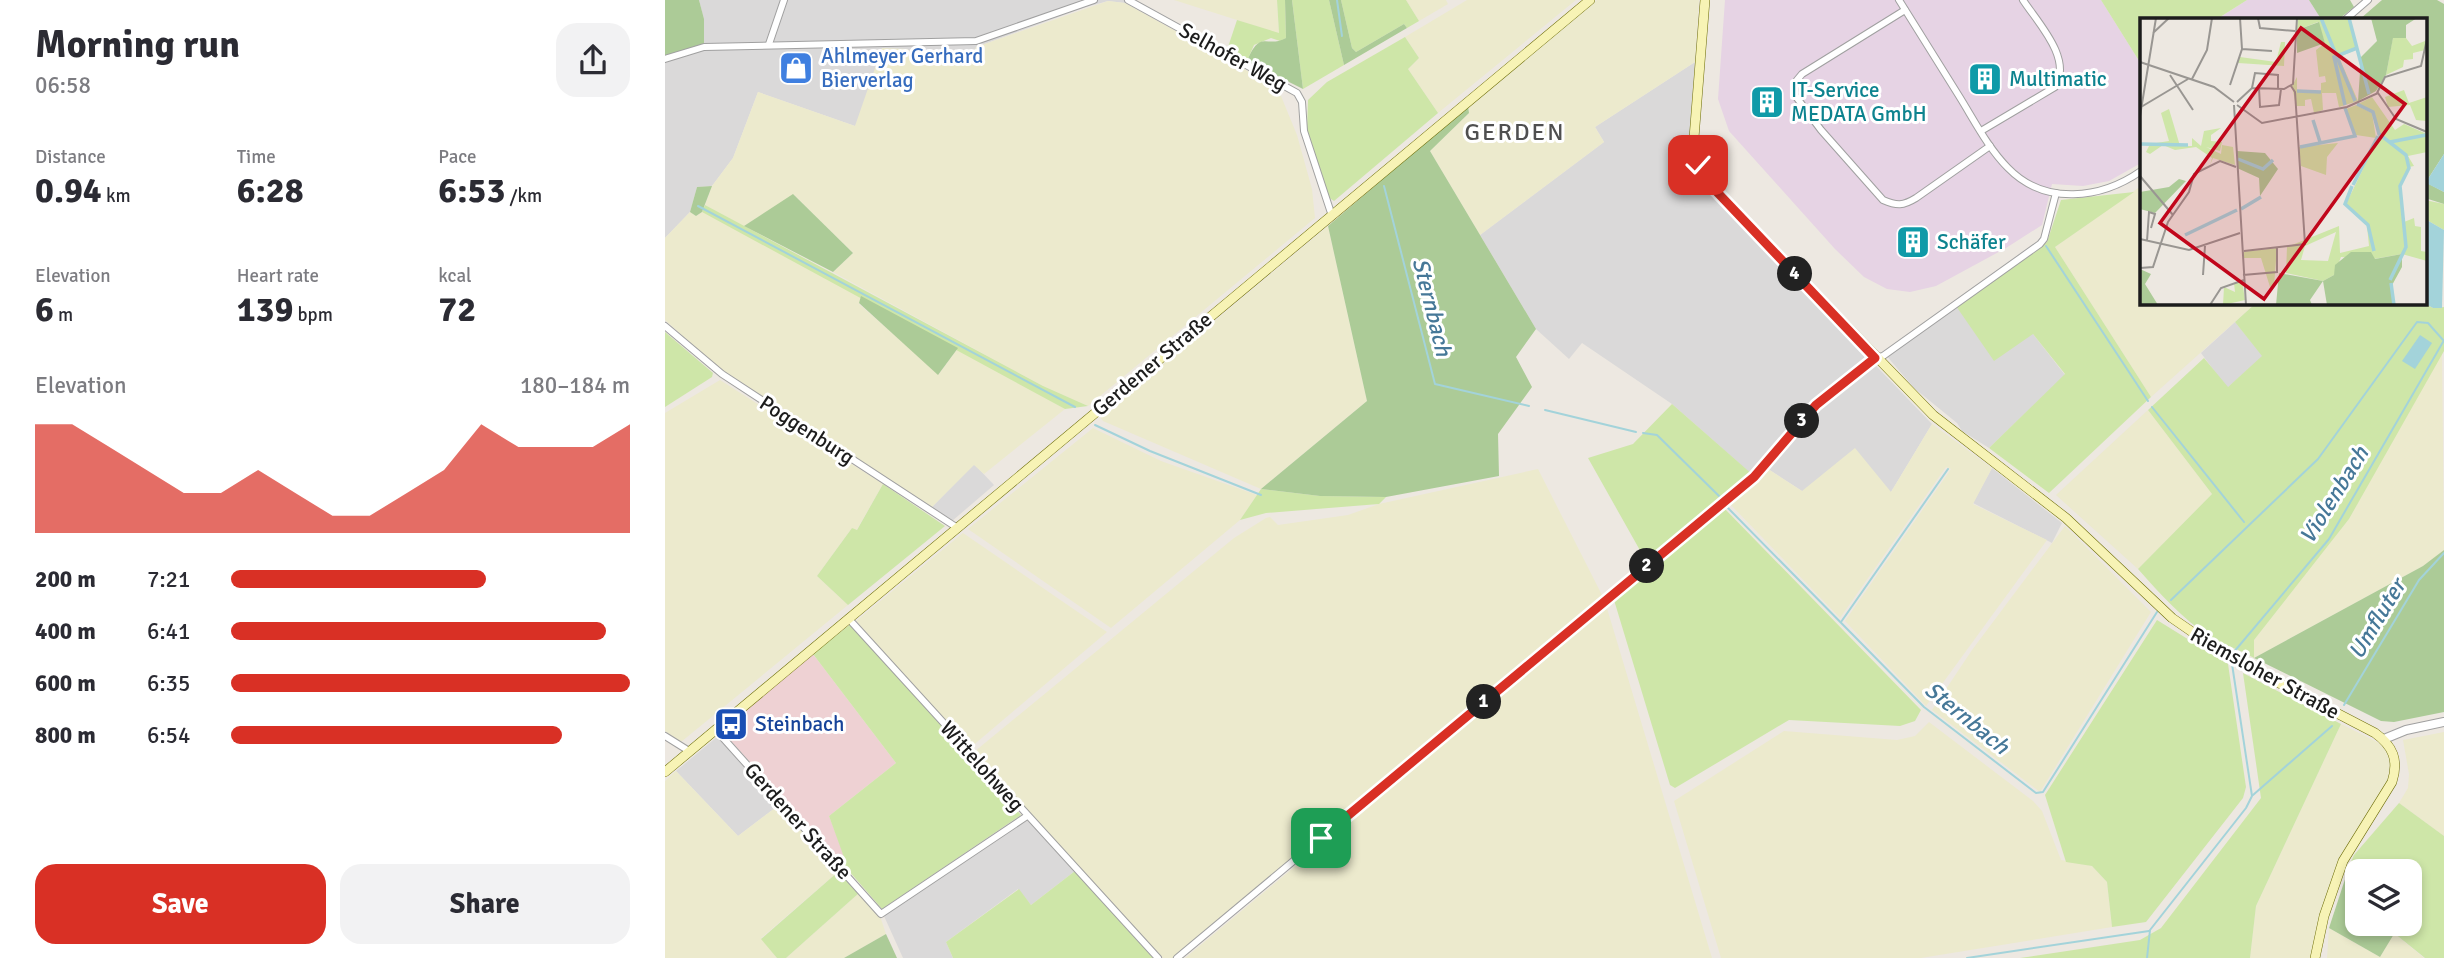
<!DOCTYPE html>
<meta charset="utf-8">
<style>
body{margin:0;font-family:Signika,sans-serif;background:#f2f2f3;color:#2b2b33;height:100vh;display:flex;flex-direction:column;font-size:26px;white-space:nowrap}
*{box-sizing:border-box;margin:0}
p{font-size:23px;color:#7c7c81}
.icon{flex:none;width:38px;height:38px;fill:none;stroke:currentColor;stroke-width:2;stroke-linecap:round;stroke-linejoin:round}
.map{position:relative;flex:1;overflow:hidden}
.details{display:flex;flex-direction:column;background:#fff;width:665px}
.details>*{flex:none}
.controls{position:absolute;left:1680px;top:859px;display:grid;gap:14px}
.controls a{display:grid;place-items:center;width:77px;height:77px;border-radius:14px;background:#fff;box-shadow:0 4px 10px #0003;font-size:35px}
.pin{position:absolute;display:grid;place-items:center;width:60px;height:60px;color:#fff;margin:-30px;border-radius:14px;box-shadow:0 4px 10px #0006}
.km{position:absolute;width:35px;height:35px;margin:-18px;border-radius:50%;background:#222;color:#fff;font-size:19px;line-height:35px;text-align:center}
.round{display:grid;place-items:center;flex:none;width:74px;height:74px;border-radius:21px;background:#f2f2f3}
.head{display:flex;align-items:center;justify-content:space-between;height:119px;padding:0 35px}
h1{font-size:38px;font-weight:700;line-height:52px}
.metrics{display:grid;grid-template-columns:repeat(3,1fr);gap:10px;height:119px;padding:7px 35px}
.metrics div{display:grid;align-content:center}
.metrics b{font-size:35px;font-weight:700}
.metrics small{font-size:19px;font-weight:400}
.metrics p{font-size:19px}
.chart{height:196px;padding:14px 35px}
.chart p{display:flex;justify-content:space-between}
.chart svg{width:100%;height:126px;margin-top:7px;fill:#d93025;opacity:.7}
.action{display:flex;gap:14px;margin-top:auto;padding:14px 35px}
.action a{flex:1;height:80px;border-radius:21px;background:#d93025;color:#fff;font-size:28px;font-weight:700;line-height:80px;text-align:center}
.action a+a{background:#f2f2f3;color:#2b2b33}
ul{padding:0 35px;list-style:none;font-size:23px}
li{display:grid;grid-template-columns:112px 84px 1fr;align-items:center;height:52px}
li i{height:18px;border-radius:9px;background:#d93025}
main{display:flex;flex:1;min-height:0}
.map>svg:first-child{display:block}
.residential{fill:#dad9d9}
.commercial{fill:#eed1d3}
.industrial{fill:#e6d3e4}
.farmland{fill:#eceacd}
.grass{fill:#cee6a8}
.forest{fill:#accb97}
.water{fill:#a3d3da}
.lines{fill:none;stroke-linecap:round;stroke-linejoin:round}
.stream{stroke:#a3d3da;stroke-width:2}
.minor-casing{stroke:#a0a0a0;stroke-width:8}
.tertiary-casing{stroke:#a0a0a0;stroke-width:10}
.secondary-casing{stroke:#6d6d08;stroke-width:10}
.minor{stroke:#fff;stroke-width:6}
.tertiary{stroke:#fff;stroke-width:8}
.secondary{stroke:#f7f3b5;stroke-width:9}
.route-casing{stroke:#fff;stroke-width:14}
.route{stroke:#d93025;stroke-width:9}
.labels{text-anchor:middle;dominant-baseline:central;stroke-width:6;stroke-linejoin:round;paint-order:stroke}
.shop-label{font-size:21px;fill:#366cbe;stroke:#fff;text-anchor:start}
.street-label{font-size:21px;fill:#1c1c1c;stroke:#fff}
.culture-label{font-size:21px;fill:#0d838f;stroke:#fff;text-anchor:start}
.transit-label{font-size:21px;fill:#164399;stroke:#fff;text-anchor:start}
.water-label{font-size:23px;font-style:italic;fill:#467898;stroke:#fff}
.quarter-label{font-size:24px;letter-spacing:2px;fill:#4f4f4f;stroke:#fff}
.inset-river{fill:none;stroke:#a3d3da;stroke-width:3.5}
.inset-road{fill:none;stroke:#999692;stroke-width:2}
.view{fill:#c1061b;fill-opacity:0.15;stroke:#c1061b;stroke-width:3.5}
.inset-edge{fill:none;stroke:#1c1c1c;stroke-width:3.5}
</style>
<main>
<section class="details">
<div class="head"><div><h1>Morning run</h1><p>06:58</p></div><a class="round"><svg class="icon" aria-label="share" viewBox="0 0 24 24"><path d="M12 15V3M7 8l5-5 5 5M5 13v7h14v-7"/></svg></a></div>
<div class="metrics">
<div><p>Distance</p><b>0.94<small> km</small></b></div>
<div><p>Time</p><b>6:28</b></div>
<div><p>Pace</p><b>6:53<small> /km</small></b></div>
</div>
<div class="metrics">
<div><p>Elevation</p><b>6<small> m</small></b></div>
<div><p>Heart rate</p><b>139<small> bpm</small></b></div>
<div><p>kcal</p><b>72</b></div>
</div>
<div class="chart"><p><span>Elevation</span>180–184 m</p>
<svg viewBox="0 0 160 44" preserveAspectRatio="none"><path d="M0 44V6L10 6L20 14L30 22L40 30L50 30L60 22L70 30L80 38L90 38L100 30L110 22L120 6L130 14L140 14L150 14L160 6V44z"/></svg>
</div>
<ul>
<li><b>200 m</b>7:21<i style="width:64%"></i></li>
<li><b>400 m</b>6:41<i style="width:94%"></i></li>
<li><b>600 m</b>6:35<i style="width:100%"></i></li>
<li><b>800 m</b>6:54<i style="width:83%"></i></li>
</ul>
<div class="action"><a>Save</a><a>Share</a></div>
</section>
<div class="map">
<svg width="1779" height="958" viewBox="0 0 1779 958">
<rect width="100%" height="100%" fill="#ede8e1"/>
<!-- residential -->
<g class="residential">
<polygon points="34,0 461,0 460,3 443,1 421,7 311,47 307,61 261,63 242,49 190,126 93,92 68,158 47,186 32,187 25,212 0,238 0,56 39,19"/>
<polygon points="1030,62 1024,143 1028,170 1089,239 1267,424 1226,492 1137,491 1100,467 1091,478 1007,404 917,343 904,359 871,329 815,235 939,142 930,127"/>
<polygon points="1291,306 1368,334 1400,375 1324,448 1297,431 1292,423 1249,388 1220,354"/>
<polygon points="1570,322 1598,356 1562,388 1536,353"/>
<polygon points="309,464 329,485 287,521 267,507"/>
<polygon points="1327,468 1397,523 1387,543 1308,503"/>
<polygon points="53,736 114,805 73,836 11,771"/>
<polygon points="362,818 410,871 366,905 353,889 281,942 288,958 238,958 219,916"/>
</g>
<!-- commercial -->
<polygon class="commercial" points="148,654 231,763 164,816 181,860 177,863 56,730"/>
<!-- industrial -->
<g class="industrial">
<polygon points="1060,0 1436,0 1476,64 1476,163 1444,181 1418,186 1387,184 1377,225 1341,248 1271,286 1245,292 1222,289 1199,277 1170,249 1064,131 1053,99"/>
<polygon points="1582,0 1644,0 1656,19 1554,18"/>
</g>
<!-- farmland -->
<g class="farmland">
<polygon points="509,0 612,0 614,34 572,20"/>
<polygon points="741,0 781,0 783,4 754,21"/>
<polygon points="802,0 911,0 773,113 743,69 754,58 740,37"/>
<polygon points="932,0 1034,0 1030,62 930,127 939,142 815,235 765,151 804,113 803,106"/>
<polygon points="443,1 460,3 599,80 616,96 632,135 647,189 650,218 423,406 378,386 168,272 188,253 129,195 79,226 40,205 47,186 68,158 93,92 190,126 217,48 242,49 262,63 307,61 311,47"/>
<polygon points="1476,186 1476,303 1591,303 1486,397 1390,247"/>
<polygon points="25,212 31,216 37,212 196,296 194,304 274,374 293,348 400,409 319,474 309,465 267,507 50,365 0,320 0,238"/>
<polygon points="663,226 702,401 596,489 438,421 435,417"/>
<polygon points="1777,350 1779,550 1758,566 1589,658 1589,640 1684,519"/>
<polygon points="55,380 218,484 191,531 187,528 152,576 183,605 16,742 0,731 0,413"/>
<polygon points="1483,410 1547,494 1473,569 1391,495"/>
<polygon points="1267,424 1327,468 1308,504 1382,540 1261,706 1180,621 1286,469 1281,467 1175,618 1065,504 1100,467 1137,491 1190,448 1226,492"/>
<polygon points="428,428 496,461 592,495 575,520 446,628 303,529"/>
<polygon points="873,469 939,599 508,958 498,958 309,752 569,538 601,518 605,517 613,525 683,515 714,504"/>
<polygon points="1400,526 1486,612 1375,792 1267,710 1307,650"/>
<polygon points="298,533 442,632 305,748 191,621"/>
<polygon points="941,605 1047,958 520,958 819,709"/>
<polygon points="1264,722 1368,801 1377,811 1396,860 1427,866 1442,882 1447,927 1256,958 1056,958 1009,801 1119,731 1232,740 1250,736"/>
<polygon points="1676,724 1716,744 1725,757 1727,772 1721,790 1671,874 1652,928 1647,958 1585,958 1591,906"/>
<polygon points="1779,732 1779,836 1734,803 1743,788 1744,774 1738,740"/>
<polygon points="11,771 73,836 114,805 174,871 96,938 112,958 0,958 0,781"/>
<polygon points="194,893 216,919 221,934 179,958 121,958"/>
<polygon points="1664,928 1715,957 1729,933 1759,958 1662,958"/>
</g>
<!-- grass -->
<g class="grass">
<polygon points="612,0 620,0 621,38 615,41 606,38 589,45 582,61 562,50 572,20 614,33"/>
<polygon points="627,0 664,0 679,65 638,89"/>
<polygon points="676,0 741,0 754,21 742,28 739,24 691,52 687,48"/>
<polygon points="1436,0 1582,0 1552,19 1476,19 1476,64"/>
<polygon points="740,37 754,58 743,69 773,113 669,201 663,197 642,129 643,100 662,82"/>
<polygon points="1469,192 1390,247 1486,397 1384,493 1324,448 1400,374 1368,334 1329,361 1291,306 1382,242 1396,200"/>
<polygon points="1760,200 1779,204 1779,230 1760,219"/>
<polygon points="40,205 378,386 423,406 400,409 37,212"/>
<path d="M1591 303H1759L1768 308 1779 307V351L1684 519 1589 640V658C1575 649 1559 646 1545 637 1517 618 1495 594 1473 569L1547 494 1483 410 1539 358 1563 387 1597 356 1570 322Z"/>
<polygon points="0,332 48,373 47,377 0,407"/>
<polygon points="1007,404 1088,475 981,561 923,458 968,444"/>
<polygon points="218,484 280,526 183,605 152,576 187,528 192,530"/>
<polygon points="596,489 655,496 721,497 714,504 601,513 575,520"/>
<polygon points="1059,508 1256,710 1250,721 1235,726 1124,720 1010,788 1005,785 949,600"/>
<polygon points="1492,620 1563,664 1581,787 1578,798 1481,922 1447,927 1442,882 1427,866 1401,862 1380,795"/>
<polygon points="187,623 356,815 217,909 177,863 180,860 164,816 231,763 148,654"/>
<polygon points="1578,673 1676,724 1591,906 1585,958 1355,958 1475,940 1496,928 1596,798"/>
<polygon points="1734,803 1779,836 1779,958 1760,958 1729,933 1735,924 1745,924 1745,872 1696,871 1685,864 1689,855"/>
<polygon points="174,871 194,893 121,958 112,958 96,939"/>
<polygon points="410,871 488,958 288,958 281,942 354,889 366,905"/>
</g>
<!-- forest -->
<g class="forest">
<polygon points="0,0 34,0 39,19 39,44 0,56"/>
<path d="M620 0H627L638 89 582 61C596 28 601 49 621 38Z"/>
<polygon points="664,0 676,0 687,48 691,52 739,24 742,28 679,65"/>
<polygon points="1644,0 1685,0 1689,7 1674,19 1656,19"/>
<polygon points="1717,0 1772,0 1779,4 1779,154 1763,179 1764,184 1779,192 1779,204 1760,198 1760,19 1695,19"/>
<polygon points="803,106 804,113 765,151 871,329 851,357 867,387 833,434 834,476 721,497 655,496 596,489 702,401 663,226"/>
<polygon points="47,186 37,212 31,216 25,212 32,187"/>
<polygon points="128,194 188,253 168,272 79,226"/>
<polygon points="196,296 293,348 273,375 194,303"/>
<polygon points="1779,550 1779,712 1729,722 1716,721 1589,658 1758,566"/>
<polygon points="1685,864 1696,871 1692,872 1692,924 1735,924 1715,957 1664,928"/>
<polygon points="221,934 232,958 179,958"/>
</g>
<!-- water -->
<g class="water">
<polygon points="1779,154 1779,192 1763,184 1763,179"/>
<polygon points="1760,219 1779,230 1777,308 1768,308 1759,303"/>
<polygon points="1755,335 1767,343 1750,369 1737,361"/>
</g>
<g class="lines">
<!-- stream -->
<g class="stream">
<polyline points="672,0 677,36"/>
<polyline points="719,186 770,384 864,406"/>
<polyline points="33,206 410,407"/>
<polyline points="1381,246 1483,401"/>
<polyline points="1487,407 1579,522"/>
<polyline points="880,410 971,432"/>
<polyline points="430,425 485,451 596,495"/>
<polyline points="978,433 992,435 1055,497"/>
<polyline points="1062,507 1259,707 1371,793 1378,792 1492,612"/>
<polyline points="1506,600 1653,459 1752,322 1763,323 1779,341"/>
<polyline points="1176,622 1283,469"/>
<polyline points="1568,653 1664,539 1778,342"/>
<polyline points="1679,705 1754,580 1779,553"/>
<polyline points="1588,795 1667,726"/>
<polyline points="1302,958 1484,931"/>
<polyline points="1482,958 1485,930 1581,808 1587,796 1567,664"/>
</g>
<!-- minor casing -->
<g class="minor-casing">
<g id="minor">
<polyline points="463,0 632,93 637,102 639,131 667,216"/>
<path d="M1234 0C1254 32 1274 64 1294 96 1309 120 1323 148 1343 168 1380 206 1436 199 1476 171"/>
<path d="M1240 10 1137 74 1132 80 1129 94 1156 130 1218 200C1232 206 1238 206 1251 198L1325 146"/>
<polyline points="1681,19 1703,0"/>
<polyline points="104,44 119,0"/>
<polyline points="0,59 39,47 311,41 429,0"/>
<path d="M1316 131 1390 87C1408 59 1373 23 1358 0"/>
<polyline points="0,326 57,374 291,527"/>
<polyline points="183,618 493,958"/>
<polyline points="50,729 216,914 362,816"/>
<polyline points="0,736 24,751"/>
<polyline points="512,958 1089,477 1151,405 1210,358 1218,356 1375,244 1379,239 1391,193"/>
</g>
</g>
<!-- tertiary casing -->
<g class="tertiary-casing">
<polyline id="tertiary" points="1719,739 1741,730 1779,722"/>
</g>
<!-- secondary casing -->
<g class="secondary-casing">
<g id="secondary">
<path d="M1040 0 1029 138 1033 165 1051 191 1268 415 1401 518 1507 618 1562 656 1710 733C1728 746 1734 760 1727 782L1678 861 1659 916 1650 958"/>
<polyline points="0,772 925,0"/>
</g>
</g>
<!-- minor -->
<use href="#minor" class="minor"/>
<!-- tertiary -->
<use href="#tertiary" class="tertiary"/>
<!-- secondary -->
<use href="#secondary" class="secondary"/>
</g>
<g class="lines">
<!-- route casing -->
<g class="route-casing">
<polyline id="route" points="656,838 1089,477 1151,405 1210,358 1051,191 1033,165"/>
</g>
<!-- route -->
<use href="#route" class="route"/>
</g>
<!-- icons -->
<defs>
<g id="shop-square" transform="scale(1.75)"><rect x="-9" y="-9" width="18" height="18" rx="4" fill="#3f7fe0" stroke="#fff"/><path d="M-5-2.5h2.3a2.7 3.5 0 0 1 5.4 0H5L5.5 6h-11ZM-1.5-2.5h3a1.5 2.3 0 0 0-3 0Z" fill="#fff"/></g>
<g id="building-square" transform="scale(1.75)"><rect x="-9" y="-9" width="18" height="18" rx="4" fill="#0f9aa8" stroke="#fff"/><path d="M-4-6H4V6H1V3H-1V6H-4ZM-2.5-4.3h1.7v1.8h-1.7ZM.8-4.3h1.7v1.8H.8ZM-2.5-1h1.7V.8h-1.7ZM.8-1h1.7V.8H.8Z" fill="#fff"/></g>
<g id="bus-square" transform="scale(1.75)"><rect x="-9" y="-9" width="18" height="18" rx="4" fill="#1a4fb4" stroke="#fff"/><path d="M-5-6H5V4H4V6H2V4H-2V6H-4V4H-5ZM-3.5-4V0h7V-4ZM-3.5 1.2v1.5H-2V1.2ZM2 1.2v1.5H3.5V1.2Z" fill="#fff"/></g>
</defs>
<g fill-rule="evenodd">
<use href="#shop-square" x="131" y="68"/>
<use href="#building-square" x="1320" y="79"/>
<use href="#building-square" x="1102" y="102"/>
<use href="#building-square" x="1248" y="242"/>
<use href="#bus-square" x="66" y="724"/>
</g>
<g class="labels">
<!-- shop labels -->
<g class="shop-label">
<text x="156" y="56">Ahlmeyer Gerhard<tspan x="156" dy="24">Bierverlag</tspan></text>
</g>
<!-- street labels -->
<g class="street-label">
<text transform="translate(568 57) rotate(29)">Selhofer Weg</text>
<text transform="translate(487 364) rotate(-40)">Gerdener Straße</text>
<text transform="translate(142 430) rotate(33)">Poggenburg</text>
<text transform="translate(1600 673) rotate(29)">Riemsloher Straße</text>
<text transform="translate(317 766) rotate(48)">Wittelohweg</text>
<text transform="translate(133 821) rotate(48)">Gerdener Straße</text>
</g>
<!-- culture labels -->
<g class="culture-label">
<text x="1344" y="79">Multimatic</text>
<text x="1126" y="90">IT-Service<tspan x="1126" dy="24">MEDATA GmbH</tspan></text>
<text x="1272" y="242">Schäfer</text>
</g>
<!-- transit labels -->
<g class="transit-label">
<text x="90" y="724">Steinbach</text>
</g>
<!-- water labels -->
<g class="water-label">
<text transform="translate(767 307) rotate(76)">Sternbach</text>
<text transform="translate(1669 495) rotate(-58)">Violenbach</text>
<text transform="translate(1712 619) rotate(-59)">Umfluter</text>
<text transform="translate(1302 718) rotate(39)">Sternbach</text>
</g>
<!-- quarter labels -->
<g class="quarter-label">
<text x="850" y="132">GERDEN</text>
</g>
</g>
<!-- overview -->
<g transform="translate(1475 18)">
<rect width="287" height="287" fill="#ede8e1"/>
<path d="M210 0 218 31 199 39 218 83 199 89 196 75H182L183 92 174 95 171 81 165 82V88H156L152 68 157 59V72L181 74V65L186 64 185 58 179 59 176 32 185 25 178 4 157 12 158 1ZM253 19 266 20 272 28 285 23V32L273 35V41L264 42 263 49 246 57ZM141 24H145L144 48 98 45 100 39 136 44ZM264 72 269 85 287 79V103L276 102 270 87 248 89 245 79ZM232 79 255 112 264 106 287 116V134L268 138 274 148 269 149 260 170 264 204 274 200 275 208 281 209V233L287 234V243L262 236 234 241 201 239 194 257 183 263 146 255 147 229 199 208 200 235 229 228 227 208 235 235 228 206 206 186 239 118 233 94 218 86ZM196 214 188 243 161 242 165 228ZM216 87 232 95 236 120 216 117 206 91ZM29 91 40 128H52V120L61 128 64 113 81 110 71 117V123L82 124 80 133 66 129 81 136 82 127 93 129 95 147 73 140 70 147 72 140 56 129 35 132 23 127 10 136 6 134 10 126 29 123 21 95ZM198 125 187 139 186 157 161 148 159 129ZM137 230 134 268 130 269 121 240H103L102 234ZM102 262 105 282 83 287 84 269 95 274 94 265Z" fill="#cee6a8" fill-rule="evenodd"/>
<path d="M231 0H277L266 7V20H253L246 57 236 73 218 83 221 39 237 23ZM179 4 185 25 157 35V12ZM97 133 125 135 138 151 120 178 119 160 97 150ZM39 161 46 163 15 195 0 191V174L29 169ZM211 234H231L235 241 262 236V249L251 269 253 287H187L183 263 194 257 195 247ZM0 251 11 256 5 266 18 287H0ZM139 255 183 263 170 282 172 287H136Z" fill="#accb97"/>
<path class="inset-river" d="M181 0 215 83M209 0 229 76M157 73 181 74M217 86 233 94 239 116 266 137 269 150 260 168 266 229 250 262M205 87 194 39 217 30M173 102 180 124M250 124 286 117M1 126 48 127M160 129 215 118 205 90M98 141 123 151 133 142M213 167 238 118M212 168 205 186 228 207 234 233M101 191 121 179M45 217 97 192M251 265 254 287"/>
<path class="inset-road" d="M118 0 120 10 155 13M13 15 29 0M102 31 132 33M0 44 74 69 94 84M30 57 53 92M52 61 67 32 72 0M90 67 102 31 100 0M112 70 115 55 138 57V71M119 70 120 89 139 87 141 71M237 75 245 59 281 48 287 21M97 84 112 70 144 71 153 66 157 0M94 87 106 287M97 87 122 105 207 89 238 75 256 101 287 114M1 89 48 61M0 98 16 0M0 158 33 197M0 221 49 232 100 215M7 223 9 194 15 196 11 210M104 233 165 226 155 74 151 68M0 250 13 249 28 204 49 174 54 156 80 143 96 149M63 257 65 228M103 257 137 254V230M70 287 81 270 104 262"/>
<path class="view" d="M161 10 265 86 124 281 20 205Z"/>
<rect width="287" height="287" class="inset-edge"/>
</g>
</svg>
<div class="controls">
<a><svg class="icon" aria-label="layers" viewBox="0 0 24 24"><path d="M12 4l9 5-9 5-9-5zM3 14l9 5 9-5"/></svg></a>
</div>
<div class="pin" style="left:656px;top:838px;background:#1e9e55"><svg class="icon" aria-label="arrive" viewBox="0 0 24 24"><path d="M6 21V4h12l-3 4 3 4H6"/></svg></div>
<div class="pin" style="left:1033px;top:165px;background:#d93025"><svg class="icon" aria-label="check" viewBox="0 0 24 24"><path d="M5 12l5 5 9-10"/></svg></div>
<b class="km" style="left:819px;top:702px">1</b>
<b class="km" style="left:982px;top:566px">2</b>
<b class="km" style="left:1137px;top:421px">3</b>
<b class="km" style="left:1130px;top:274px">4</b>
</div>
</main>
